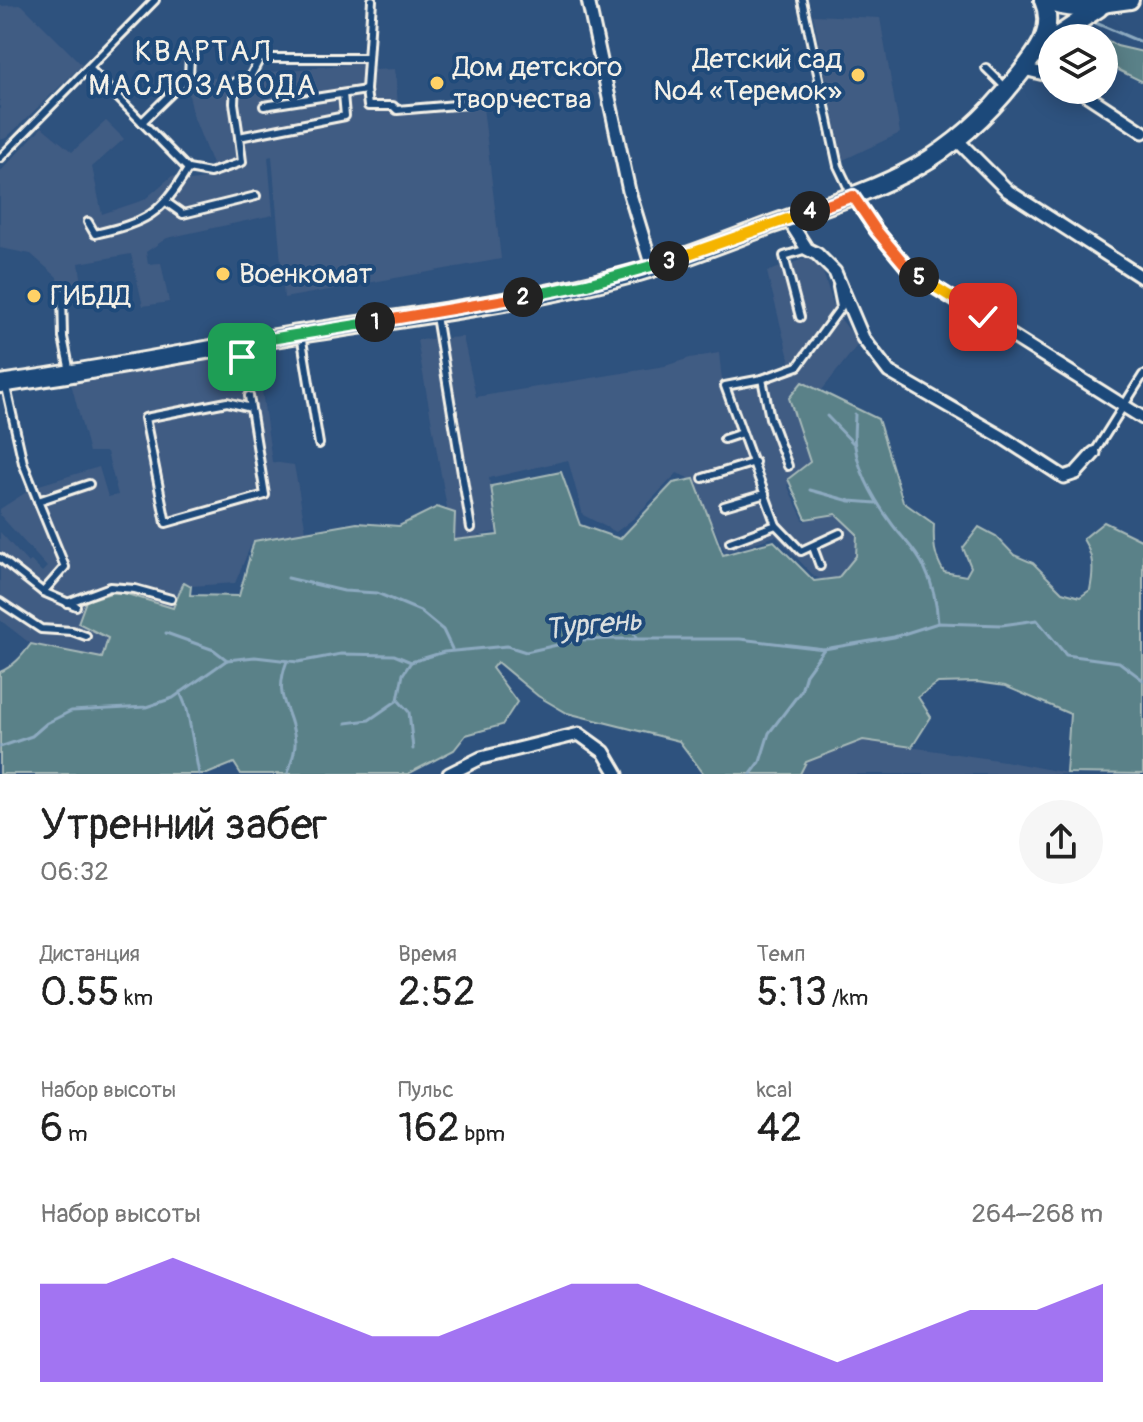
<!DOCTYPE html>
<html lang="ru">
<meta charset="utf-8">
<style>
body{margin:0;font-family:Pangolin,sans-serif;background:#f6f6f6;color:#222;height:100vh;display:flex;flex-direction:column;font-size:30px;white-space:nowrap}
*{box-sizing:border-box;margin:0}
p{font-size:26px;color:#767676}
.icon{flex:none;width:44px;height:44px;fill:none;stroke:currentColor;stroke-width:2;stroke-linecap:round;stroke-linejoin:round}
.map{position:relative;height:774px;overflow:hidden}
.drawer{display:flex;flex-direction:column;background:#fff;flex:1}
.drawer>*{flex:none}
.controls{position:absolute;left:1038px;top:24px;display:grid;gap:16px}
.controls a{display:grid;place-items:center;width:80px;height:80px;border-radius:50%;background:#fff;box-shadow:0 4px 20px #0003;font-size:40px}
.pin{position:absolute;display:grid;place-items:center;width:68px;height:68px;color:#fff;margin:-34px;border-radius:16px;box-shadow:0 4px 12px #0006}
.km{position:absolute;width:40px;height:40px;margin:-20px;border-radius:50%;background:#222;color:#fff;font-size:22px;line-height:40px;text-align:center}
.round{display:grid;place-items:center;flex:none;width:84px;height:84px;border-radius:42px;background:#f6f6f6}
.headline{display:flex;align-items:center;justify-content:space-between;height:136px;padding:0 40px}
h1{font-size:44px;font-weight:600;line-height:60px}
.figures{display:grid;grid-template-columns:repeat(3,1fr);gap:12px;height:136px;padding:8px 40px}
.figures div{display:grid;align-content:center}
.figures b{font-size:40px;font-weight:600}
.figures small{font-size:22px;font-weight:400}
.figures p{font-size:22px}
.chart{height:224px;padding:16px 40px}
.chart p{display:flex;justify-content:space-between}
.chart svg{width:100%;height:144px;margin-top:8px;fill:#7c3aed;opacity:.7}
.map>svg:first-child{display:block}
.built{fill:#415c83}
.green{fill:#5a8188;stroke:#a7b9b8;stroke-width:2}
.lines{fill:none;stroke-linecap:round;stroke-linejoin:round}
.stream{stroke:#8daac0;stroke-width:3}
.lane-casing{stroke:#f4f1e8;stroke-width:12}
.street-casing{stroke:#f4f1e8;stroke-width:17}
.secondary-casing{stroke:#f4f1e8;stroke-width:22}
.lane{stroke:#1f4a7a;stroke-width:6}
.street{stroke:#1f4a7a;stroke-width:11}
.secondary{stroke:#1f4a7a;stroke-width:16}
.split-1-casing{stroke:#fff;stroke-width:16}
.split-2-casing{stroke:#fff;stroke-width:16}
.split-3-casing{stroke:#fff;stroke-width:16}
.split-4-casing{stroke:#fff;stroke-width:16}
.split-5-casing{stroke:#fff;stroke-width:16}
.split-6-casing{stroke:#fff;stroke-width:16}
.split-1{stroke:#22a559;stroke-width:10}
.split-2{stroke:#f0652b;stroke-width:10}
.split-3{stroke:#22a559;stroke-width:10}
.split-4{stroke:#f5b400;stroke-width:10}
.split-5{stroke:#f0652b;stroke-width:10}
.split-6{stroke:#f5b400;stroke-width:10}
.poi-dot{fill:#ffd166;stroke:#1f4a7a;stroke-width:3}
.labels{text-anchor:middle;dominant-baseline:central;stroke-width:8;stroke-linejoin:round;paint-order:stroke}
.poi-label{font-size:28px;fill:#f4f1e8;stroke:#1f4a7a;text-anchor:start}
.neighbourhood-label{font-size:30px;letter-spacing:2px;fill:#f4f1e8;stroke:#1f4a7a}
.water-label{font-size:30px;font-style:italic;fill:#dadfde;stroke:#1f4a7a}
</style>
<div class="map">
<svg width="1143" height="774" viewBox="0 0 1143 774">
<rect width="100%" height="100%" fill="#2e527e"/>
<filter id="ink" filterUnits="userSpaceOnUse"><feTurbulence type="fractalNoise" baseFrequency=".0125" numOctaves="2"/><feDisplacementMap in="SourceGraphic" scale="16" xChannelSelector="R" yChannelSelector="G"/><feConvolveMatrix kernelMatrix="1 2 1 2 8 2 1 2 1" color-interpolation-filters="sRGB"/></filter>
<g filter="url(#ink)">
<!-- built -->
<g class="built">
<polygon points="22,5 82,65 6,138 0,140 0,6"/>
<polygon points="813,15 880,18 900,133 843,160"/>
<polygon points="360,63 375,70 395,69 398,106 461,102 483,107 501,259 284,298 272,156 268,157 273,215 167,238 146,252 148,264 161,263 169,302 143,306 131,254 79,263 83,292 58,299 57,277 31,254 0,248 0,172 42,127 72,152 106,121 124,139 92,167 102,214 144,200 172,176 191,181 217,177 194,118 187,86 203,79"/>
<polygon points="817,254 836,313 859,343 822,390 802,385 789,395 813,465 787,485 804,521 837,511 859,532 856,555 842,590 814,576 776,536 725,552 693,480 677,473 634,518 616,532 583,515 568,460 489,478 496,532 453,541 417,340 463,337 476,397 665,366 690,358 719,353 722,380 739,380 791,366 767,272"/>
<polygon points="210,357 234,375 259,371 272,462 294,465 307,537 253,540 235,583 191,586 184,582 174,608 117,591 92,630 108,638 102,658 31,644 0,620 0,532 28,563 31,561 42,572 47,567 0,515 0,509 36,486 99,467 108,497 118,495 107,452 89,452 71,383"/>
<polygon points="863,740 1004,761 1072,774 801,774 806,762"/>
</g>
<!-- green -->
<g class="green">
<polygon points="1104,38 1117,46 1143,52 1143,82 1104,63"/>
<path d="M802 382 878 419 903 502 934 524C933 543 934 556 944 572L966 576 971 567 963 548 979 527 996 536 1014 555 1033 563 1062 592 1080 597 1090 590C1094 570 1094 557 1083 539L1104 522 1143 541V774L1066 773 1070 714 1005 686 977 682 938 683 918 697 931 717 912 747 863 740 806 762 800 774H704L679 741 567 713 538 696 497 662 492 668 517 702 502 725 466 735 454 750 408 774H241L234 763 207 774H0V672C14 666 22 656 31 644L102 658 108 638 78 623 86 601 117 591 173 608 184 582 191 586 190 595 239 596 254 541 357 523 399 526 437 507 455 513 454 540 498 535 491 486 561 472 580 525 620 539 673 483 694 479 723 555 774 541 814 581 838 578 856 556 857 534 836 514 806 519 788 479 810 462 789 398Z"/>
</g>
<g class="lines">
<!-- stream -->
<g class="stream">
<polyline points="1091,21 1143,43"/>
<path d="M855 414C855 424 853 436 855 446 859 473 875 501 892 524 903 539 917 551 925 569 933 585 937 605 938 623"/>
<polyline points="827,416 854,444"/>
<polyline points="810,490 850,501 876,503"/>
<polyline points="288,578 344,591 377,593 420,611 443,630 452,649"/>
<polyline points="632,626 636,638"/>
<polyline points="166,633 214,650 227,660"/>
<path d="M287 661C272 701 292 706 295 741 296 751 291 763 288 773"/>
<polyline points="180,692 187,709 199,774"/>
<polyline points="399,701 409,712 413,749"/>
<polyline points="346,723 369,720 398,700 403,674 411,662"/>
<polyline points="0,747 32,736 47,723 71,711 146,707 173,698 227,660 255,657 298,662 341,654 394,655 411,662 444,652 507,646 526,652 579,640 611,639 740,639 824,649 894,637 938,623 1002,625 1037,620 1066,655 1119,662 1143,680"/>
<polyline points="751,774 760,762 769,733 801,691 806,674 824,649"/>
</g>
<!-- lane casing -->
<g class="lane-casing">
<g id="lane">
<polyline points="372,0 366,90 368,106 393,106 397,110 468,104"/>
<polyline points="802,0 838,166 851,193"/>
<polyline points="89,68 188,169 210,173 242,162 239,137 345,116 343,94"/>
<polyline points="986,68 1006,88"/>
<polyline points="264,106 366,90"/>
<polyline points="142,122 189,76 190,57"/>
<polyline points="239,137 234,103 235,82 250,77 260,58 367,58"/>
<polyline points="0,158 155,0"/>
<polyline points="166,202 183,214 256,196"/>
<path d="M88 222 95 234C146 222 161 215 188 169"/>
<polyline points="837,287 841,307 798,366 762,379 725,386 776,525 801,551 840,533"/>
<polyline points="62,292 63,337 70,372"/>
<polyline points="436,316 471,528"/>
<polyline points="800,317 784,256 807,249"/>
<polyline points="301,334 319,444"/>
<polyline points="241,347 245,376"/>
<polyline points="762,379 770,418 788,466"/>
<polyline points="6,387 23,463 38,501"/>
<polyline points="249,396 265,495 166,523 145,418 227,402 251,408"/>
<polyline points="724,439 742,433"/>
<polyline points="1094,453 1143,375"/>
<polyline points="703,478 755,462"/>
<polyline points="724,506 765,494"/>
<polyline points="730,542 776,525"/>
<polyline points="813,547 820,566"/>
<polyline points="0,558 43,592 76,606"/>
<polyline points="43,592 65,567 38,501 89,484"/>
<polyline points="0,602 41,629 72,631 86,636"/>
<polyline points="67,603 110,587 135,589 171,599"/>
</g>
</g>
<!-- street casing -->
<g class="street-casing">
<g id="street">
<polyline points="588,0 629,191 652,267"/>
<polyline points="1024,69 1052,76"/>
<polyline points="1079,90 1143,132"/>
<polyline points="958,141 1008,191 1143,278"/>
<polyline points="853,196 876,230 912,273 1143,418"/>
<polyline points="788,219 807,249 817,254 835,272 863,338 889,372 1002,437 1064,477 1076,473 1094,453"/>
<polyline points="449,774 481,758 579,734 604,752 617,774"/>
</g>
</g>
<!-- secondary casing -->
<g class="secondary-casing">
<g id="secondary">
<path d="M1043 0C1064 9 1092 13 1113 0"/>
<polyline points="1108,3 1130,0"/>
<polyline points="1054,38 1099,8"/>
<path d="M0 384C96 371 191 352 287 336 404 317 524 304 639 272 683 259 727 241 770 225 875 188 943 172 1015 80 1034 56 1057 32 1043 0"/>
</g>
</g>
<!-- lane -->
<use href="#lane" class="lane"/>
<!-- street -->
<use href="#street" class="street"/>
<!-- secondary -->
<use href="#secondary" class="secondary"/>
</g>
</g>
<g class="lines" filter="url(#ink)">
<!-- split-1 casing -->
<g class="split-1-casing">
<polyline id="split-1" points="242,357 240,344 375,322"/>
</g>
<!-- split-2 casing -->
<g class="split-2-casing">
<polyline id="split-2" points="375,322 523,297"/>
</g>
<!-- split-3 casing -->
<g class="split-3-casing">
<polyline id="split-3" points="523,297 587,284 669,261"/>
</g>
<!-- split-4 casing -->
<g class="split-4-casing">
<polyline id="split-4" points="669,261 810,211"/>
</g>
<!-- split-5 casing -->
<g class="split-5-casing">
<polyline id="split-5" points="810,211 853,196 876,230 912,273 919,277"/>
</g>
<!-- split-6 casing -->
<g class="split-6-casing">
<polyline id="split-6" points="919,277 983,317"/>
</g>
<!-- split-1 -->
<use href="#split-1" class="split-1"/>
<!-- split-2 -->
<use href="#split-2" class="split-2"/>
<!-- split-3 -->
<use href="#split-3" class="split-3"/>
<!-- split-4 -->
<use href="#split-4" class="split-4"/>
<!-- split-5 -->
<use href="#split-5" class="split-5"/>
<!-- split-6 -->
<use href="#split-6" class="split-6"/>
</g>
<!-- markers -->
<g class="poi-dot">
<circle cx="858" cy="75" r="8"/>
<circle cx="437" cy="83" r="8"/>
<circle cx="223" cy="274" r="8"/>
<circle cx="34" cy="296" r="8"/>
</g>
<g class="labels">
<!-- poi labels -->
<g class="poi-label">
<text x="842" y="59" text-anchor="end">Детский сад<tspan x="842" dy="32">№4 «Теремок»</tspan></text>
<text x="453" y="67">Дом детского<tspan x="453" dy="32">творчества</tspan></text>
<text x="239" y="274">Военкомат</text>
<text x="50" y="296">ГИБДД</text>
</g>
<!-- neighbourhood labels -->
<g class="neighbourhood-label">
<text x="203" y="51">КВАРТАЛ<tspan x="203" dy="34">МАСЛОЗАВОДА</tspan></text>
</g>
<!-- water labels -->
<g class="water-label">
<text transform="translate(593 625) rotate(-6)">Тургень</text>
</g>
</g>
</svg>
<div class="controls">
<a><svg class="icon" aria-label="layers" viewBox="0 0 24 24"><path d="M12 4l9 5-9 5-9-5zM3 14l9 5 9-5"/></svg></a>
</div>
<div class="pin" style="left:242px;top:357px;background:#1e9e55"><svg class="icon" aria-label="arrive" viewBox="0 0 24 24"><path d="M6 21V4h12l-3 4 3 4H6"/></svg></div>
<div class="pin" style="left:983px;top:317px;background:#d93025"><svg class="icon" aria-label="check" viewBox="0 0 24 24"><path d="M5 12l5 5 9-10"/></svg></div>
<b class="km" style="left:375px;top:322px">1</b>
<b class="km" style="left:523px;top:297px">2</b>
<b class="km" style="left:669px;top:261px">3</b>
<b class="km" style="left:810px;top:211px">4</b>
<b class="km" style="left:919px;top:277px">5</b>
</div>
<section class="drawer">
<div class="headline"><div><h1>Утренний забег</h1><p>06:32</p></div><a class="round"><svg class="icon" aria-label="share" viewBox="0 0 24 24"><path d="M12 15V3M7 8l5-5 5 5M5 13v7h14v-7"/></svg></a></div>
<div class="figures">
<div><p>Дистанция</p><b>0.55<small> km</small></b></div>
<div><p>Время</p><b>2:52</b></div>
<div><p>Темп</p><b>5:13<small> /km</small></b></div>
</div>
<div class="figures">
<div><p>Набор высоты</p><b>6<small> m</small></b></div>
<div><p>Пульс</p><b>162<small> bpm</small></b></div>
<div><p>kcal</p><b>42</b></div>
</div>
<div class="chart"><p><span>Набор высоты</span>264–268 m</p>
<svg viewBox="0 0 160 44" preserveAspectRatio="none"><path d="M0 44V14L10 14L20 6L30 14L40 22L50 30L60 30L70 22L80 14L90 14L100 22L110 30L120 38L130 30L140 22L150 22L160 14V44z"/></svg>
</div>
</section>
